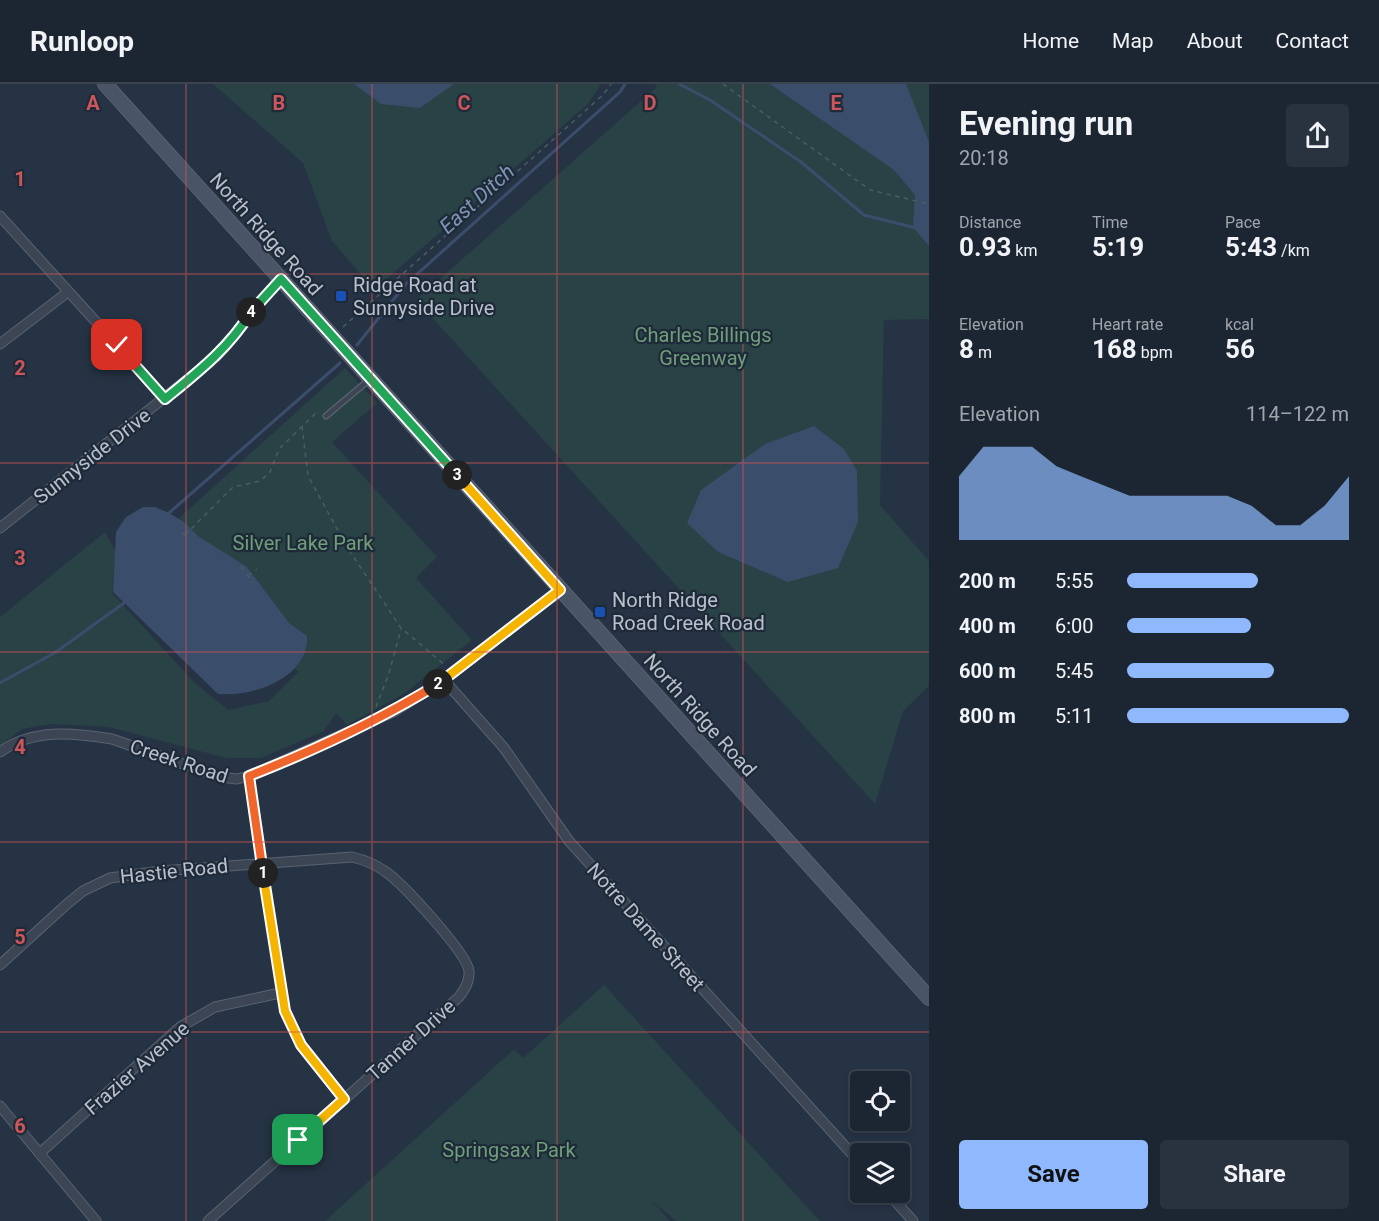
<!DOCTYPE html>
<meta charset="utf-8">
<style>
body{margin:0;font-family:Roboto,sans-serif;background:#29323f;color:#f1f3f6;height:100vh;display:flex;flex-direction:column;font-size:22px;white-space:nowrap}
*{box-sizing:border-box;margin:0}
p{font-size:20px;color:#a0a5ac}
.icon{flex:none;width:33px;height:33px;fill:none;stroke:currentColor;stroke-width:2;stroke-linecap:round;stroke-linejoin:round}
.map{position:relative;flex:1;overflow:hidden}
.details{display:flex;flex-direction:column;background:#1c2633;width:450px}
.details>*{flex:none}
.controls{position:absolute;left:850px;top:987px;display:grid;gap:12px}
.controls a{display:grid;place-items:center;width:60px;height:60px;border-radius:6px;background:#1c2633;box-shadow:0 3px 9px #0003,0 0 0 2px #3a434e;font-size:30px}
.pin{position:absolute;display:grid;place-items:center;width:51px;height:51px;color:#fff;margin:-26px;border-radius:12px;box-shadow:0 3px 9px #0006}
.km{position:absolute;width:30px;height:30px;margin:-15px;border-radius:50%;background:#222;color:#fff;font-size:16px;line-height:30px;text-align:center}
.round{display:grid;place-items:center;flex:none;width:63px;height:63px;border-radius:6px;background:#29323f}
.headline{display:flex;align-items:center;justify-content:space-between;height:102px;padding:0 30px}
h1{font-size:33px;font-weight:700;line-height:45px}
.metrics{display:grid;grid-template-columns:repeat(3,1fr);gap:9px;height:102px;padding:6px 30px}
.metrics div{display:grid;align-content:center}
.metrics b{font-size:26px;font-weight:700}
.metrics small{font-size:16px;font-weight:400}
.metrics p{font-size:16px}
.chart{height:168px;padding:12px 30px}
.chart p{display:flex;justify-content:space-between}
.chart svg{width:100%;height:108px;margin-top:6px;fill:#8fb9fc;opacity:.7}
.button{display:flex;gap:12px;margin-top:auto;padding:12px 30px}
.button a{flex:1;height:69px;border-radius:6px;background:#8fb9fc;color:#111;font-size:24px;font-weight:700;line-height:69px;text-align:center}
.button a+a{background:#29323f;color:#f1f3f6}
ul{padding:0 30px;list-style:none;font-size:20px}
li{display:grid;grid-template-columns:96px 72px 1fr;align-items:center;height:45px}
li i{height:15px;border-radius:8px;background:#8fb9fc}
header{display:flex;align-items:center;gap:36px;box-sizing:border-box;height:84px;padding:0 30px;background:#1c2633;border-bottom:2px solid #3a434e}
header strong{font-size:28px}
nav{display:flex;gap:33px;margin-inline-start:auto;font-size:21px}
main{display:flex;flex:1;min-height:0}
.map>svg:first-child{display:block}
.green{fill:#284245}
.water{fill:#3a4e6c}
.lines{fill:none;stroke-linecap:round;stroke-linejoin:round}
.stream{stroke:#3a4e6c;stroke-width:3}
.lane-casing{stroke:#596371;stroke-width:7}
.street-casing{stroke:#596371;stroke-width:11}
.secondary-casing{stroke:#596371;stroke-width:16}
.path{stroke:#475f61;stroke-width:1.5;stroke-dasharray:4.5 4.5;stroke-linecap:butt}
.lane{stroke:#3b4554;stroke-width:4.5}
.street{stroke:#3b4554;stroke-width:9}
.secondary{stroke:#495467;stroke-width:14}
.split-1-casing{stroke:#fff;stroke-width:12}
.split-2-casing{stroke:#fff;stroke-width:12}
.split-3-casing{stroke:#fff;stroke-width:12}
.split-4-casing{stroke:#fff;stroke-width:12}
.split-5-casing{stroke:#fff;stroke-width:12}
.split-1{stroke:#f5b400;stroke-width:8}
.split-2{stroke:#f0652b;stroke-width:8}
.split-3{stroke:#f5b400;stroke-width:8}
.split-4{stroke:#22a559;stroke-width:8}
.split-5{stroke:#22a559;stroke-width:8}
.grid{fill:none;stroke:#cd565a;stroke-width:1.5;stroke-opacity:0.55}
.transit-dot{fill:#1a4fb4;stroke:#1f2a39;stroke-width:2}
.labels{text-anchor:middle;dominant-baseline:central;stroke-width:4.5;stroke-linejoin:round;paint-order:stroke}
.street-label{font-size:20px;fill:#b8c0cd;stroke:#1f2a39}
.poi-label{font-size:20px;fill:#b8c0cd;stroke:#1f2a39;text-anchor:start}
.park-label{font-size:20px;fill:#6f9f7a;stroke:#1f2a39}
.water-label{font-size:21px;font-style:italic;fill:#7f96b5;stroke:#1f2a39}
.grid-label{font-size:20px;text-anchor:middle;font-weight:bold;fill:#cd565a;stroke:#1f2a39;stroke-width:4.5;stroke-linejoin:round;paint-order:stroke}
</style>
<header>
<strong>Runloop</strong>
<nav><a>Home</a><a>Map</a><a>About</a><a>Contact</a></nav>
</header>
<main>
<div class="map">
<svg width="929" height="1137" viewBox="0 0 929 1137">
<rect width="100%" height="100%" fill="#263344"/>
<!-- green -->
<g class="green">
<polygon points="213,0 601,0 588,20 383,198 363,193 332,157 303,79"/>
<polygon points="655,0 929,0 929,235 884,236 880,421 929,477 929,602 903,627 875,720 416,216 657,3"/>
<polygon points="345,284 377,319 332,358 437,473 416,494 472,556 404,610 347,641 336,629 324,647 261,674 226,674 109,643 51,640 22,645 0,661 0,533 105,448 116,467 112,509 195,599 228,626 269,617 298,588 168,444"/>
<polygon points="604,901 820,1137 676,1137 651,1116 670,1137 325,1137 514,965 523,974"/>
</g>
<!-- water -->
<g class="water">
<polygon points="354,0 454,0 420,24 381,20"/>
<polygon points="770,0 906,0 929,58 929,162 913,143 915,111 894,86"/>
<polygon points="814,342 844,365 857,387 858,438 838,484 788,498 718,468 687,439 701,406 765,360"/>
<path d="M143 423H155L169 429 184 438 198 452 247 483 289 539 307 552C309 594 253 613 218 610L113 508 116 448 126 433Z"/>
</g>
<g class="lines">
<!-- stream -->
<g class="stream">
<polyline points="679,0 710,16 801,78 864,131 916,144"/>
<polyline points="357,261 406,200 620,8 625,0"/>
<polyline points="169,429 340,279"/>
<polyline points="0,599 56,568 124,519"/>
</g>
<!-- lane casing -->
<g class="lane-casing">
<polyline id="lane" points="326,332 370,295"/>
</g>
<!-- street casing -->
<g class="street-casing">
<g id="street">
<polyline points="0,132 166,315"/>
<polyline points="0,260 68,208"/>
<path d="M0 444 218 271C241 247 256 218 281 195"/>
<polyline points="444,596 504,664 569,757 861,1080"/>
<path d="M0 668C33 644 74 649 112 655L220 693 237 695 249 692 393 628 444 596 560 506"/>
<polyline points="249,692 285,927 301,961 344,1015"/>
<path d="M0 881 67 820 83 807 110 794 160 787 352 773C365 776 375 780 386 788 403 800 467 869 469 887 470 897 465 905 459 913L208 1137"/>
<polyline points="0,1022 96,1137"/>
<polyline points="40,1069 180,943 215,923 280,909"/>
<polyline points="887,1108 913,1137"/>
</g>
</g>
<!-- secondary casing -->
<g class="secondary-casing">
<polyline id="secondary" points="105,0 929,914"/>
</g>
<!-- path -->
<g class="path">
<polyline points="723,0 870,106 929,120"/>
<polyline points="343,243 603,11 611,0"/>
<polyline points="302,342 308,392 347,463 401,544 446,582"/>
<polyline points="182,449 189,454"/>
<polyline points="185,451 233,403 260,397 270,388 279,365 316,329"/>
<polyline points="241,483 253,499"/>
<polyline points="248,491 257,485"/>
<polyline points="376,623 389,589 401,545"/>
</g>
<!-- lane -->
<use href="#lane" class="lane"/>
<!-- street -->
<use href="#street" class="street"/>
<!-- secondary -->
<use href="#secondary" class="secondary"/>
</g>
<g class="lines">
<!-- split-1 casing -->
<g class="split-1-casing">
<polyline id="split-1" points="263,789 285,927 301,961 344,1015 298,1056"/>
</g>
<!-- split-2 casing -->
<g class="split-2-casing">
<path id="split-2" d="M263 789 249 692C315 666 378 637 438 600"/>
</g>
<!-- split-3 casing -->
<g class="split-3-casing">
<polyline id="split-3" points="438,600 560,506 457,391"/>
</g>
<!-- split-4 casing -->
<g class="split-4-casing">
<polyline id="split-4" points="251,228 281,195 457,391"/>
</g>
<!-- split-5 casing -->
<g class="split-5-casing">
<path id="split-5" d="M117 261 165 315C198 288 229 264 251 228"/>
</g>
<!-- split-1 -->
<use href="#split-1" class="split-1"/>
<!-- split-2 -->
<use href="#split-2" class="split-2"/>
<!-- split-3 -->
<use href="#split-3" class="split-3"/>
<!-- split-4 -->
<use href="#split-4" class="split-4"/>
<!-- split-5 -->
<use href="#split-5" class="split-5"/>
</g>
<!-- grid -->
<path class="grid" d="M186 0V1137M372 0V1137M557 0V1137M743 0V1137M0 190H929M0 379H929M0 568H929M0 758H929M0 948H929"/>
<!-- markers -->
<g class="transit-dot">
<rect x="335" y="206" width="12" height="12" rx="3"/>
<rect x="594" y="522" width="12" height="12" rx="3"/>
</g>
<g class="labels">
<!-- street labels -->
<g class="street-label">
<text transform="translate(266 150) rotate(48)">North Ridge Road</text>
<text transform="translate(92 372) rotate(-38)">Sunnyside Drive</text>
<text transform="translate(700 631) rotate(48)">North Ridge Road</text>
<text transform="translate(179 677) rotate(18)">Creek Road</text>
<text transform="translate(174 787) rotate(-6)">Hastie Road</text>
<text transform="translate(646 843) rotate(48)">Notre Dame Street</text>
<text transform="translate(411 956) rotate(-42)">Tanner Drive</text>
<text transform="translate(137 984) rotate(-41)">Frazier Avenue</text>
</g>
<!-- poi labels -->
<g class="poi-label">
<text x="353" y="201">Ridge Road at<tspan x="353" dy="23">Sunnyside Drive</tspan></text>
<text x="612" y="516">North Ridge<tspan x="612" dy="23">Road Creek Road</tspan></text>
</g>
<!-- park labels -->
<g class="park-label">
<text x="703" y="251">Charles Billings<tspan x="703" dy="23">Greenway</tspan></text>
<text x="303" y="459">Silver Lake Park</text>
<text x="509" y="1066">Springsax Park</text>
</g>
<!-- water labels -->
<g class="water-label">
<text transform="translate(477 115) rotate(-42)">East Ditch</text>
</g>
</g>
<g class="grid-label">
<text x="93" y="26">A</text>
<text x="279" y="26">B</text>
<text x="464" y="26">C</text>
<text x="650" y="26">D</text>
<text x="836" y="26">E</text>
<text x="20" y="102">1</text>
<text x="20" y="291">2</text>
<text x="20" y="481">3</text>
<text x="20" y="670">4</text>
<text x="20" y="860">5</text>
<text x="20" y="1049">6</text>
</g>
</svg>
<div class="controls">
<a><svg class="icon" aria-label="locate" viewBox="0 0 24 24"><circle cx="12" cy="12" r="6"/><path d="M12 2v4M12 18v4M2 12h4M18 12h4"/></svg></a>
<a><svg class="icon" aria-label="layers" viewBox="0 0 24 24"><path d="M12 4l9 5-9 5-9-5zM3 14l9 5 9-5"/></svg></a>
</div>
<div class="pin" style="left:298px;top:1056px;background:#1e9e55"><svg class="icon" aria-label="arrive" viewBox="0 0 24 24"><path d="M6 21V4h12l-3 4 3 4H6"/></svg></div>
<div class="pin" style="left:117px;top:261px;background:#d93025"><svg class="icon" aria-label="check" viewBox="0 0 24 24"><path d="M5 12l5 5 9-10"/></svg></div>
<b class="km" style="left:263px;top:789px">1</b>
<b class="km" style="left:438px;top:600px">2</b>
<b class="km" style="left:457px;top:391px">3</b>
<b class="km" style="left:251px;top:228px">4</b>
</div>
<section class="details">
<div class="headline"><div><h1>Evening run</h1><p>20:18</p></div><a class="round"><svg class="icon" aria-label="share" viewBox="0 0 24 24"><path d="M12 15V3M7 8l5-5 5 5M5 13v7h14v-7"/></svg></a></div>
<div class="metrics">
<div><p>Distance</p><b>0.93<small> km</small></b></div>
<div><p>Time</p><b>5:19</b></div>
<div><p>Pace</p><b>5:43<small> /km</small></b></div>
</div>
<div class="metrics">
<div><p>Elevation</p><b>8<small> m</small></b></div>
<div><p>Heart rate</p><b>168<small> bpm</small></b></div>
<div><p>kcal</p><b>56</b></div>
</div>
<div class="chart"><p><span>Elevation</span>114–122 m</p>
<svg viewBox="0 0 160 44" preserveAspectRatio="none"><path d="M0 44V18L10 6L20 6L30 6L40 14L50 18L60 22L70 26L80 26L90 26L100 26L110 26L120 30L130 38L140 38L150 30L160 18V44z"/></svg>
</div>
<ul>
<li><b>200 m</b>5:55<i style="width:59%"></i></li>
<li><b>400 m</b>6:00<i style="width:56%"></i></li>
<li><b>600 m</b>5:45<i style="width:66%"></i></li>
<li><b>800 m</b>5:11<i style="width:100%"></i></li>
</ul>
<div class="button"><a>Save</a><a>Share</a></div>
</section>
</main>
